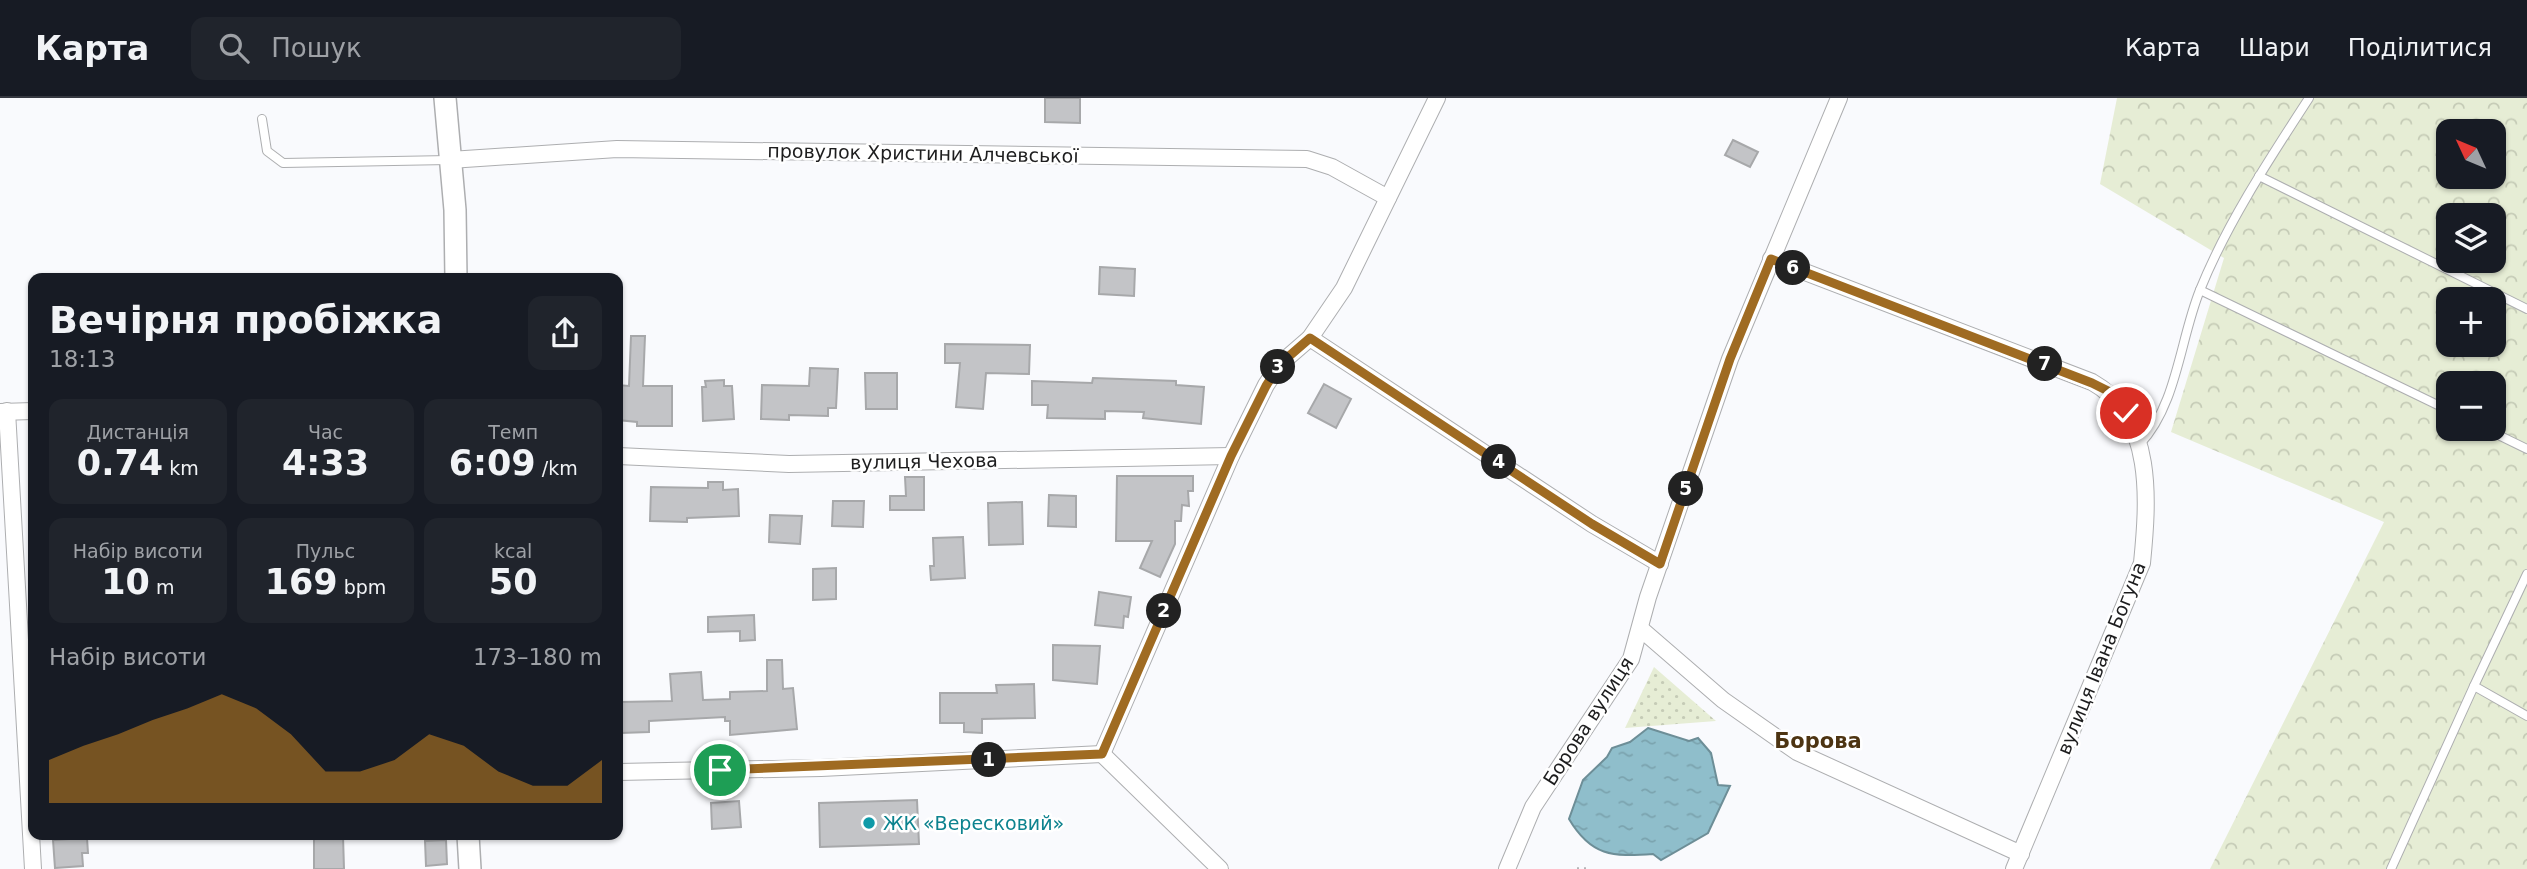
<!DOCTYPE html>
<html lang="uk">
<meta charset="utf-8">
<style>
body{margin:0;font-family:"DejaVu Sans",sans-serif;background:#20242c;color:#f1f3f6;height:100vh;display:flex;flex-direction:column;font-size:26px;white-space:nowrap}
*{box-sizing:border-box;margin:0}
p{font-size:23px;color:#9ea1a6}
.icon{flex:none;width:38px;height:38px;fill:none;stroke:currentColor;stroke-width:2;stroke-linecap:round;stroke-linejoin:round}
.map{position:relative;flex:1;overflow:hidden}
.details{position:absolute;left:28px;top:175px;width:595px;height:567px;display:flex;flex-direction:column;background:#171b24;border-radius:14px;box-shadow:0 2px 5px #0004}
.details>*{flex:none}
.needle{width:46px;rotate:314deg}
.buttons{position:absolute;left:2436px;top:21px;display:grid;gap:14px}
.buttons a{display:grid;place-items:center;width:70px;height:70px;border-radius:14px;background:#171b24;box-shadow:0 2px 5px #0004;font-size:35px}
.pin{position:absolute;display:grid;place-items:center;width:60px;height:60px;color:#fff;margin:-30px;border:4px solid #fff;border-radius:50%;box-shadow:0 2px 7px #0007}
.km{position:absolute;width:35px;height:35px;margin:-18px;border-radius:50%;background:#222;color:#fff;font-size:19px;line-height:35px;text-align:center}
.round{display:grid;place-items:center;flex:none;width:74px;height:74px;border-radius:14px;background:#20242c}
.headline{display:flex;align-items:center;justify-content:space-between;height:119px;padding:0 21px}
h1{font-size:38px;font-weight:700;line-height:52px}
.figures{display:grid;grid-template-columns:repeat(3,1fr);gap:10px;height:119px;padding:7px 21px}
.figures div{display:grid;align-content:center;border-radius:14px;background:#20242c;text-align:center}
.figures b{font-size:35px;font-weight:700}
.figures small{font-size:19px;font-weight:400}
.figures p{font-size:19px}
.chart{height:196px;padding:14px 21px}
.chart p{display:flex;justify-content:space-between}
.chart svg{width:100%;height:126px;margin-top:7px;fill:#9f6b22;opacity:.7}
header{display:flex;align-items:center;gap:42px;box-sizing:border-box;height:98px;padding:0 35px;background:#171b24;border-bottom:2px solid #363941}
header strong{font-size:33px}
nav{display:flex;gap:38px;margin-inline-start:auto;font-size:24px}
.search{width:490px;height:63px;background:#20242c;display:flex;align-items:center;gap:18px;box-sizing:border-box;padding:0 24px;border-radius:14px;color:#9ea1a6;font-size:26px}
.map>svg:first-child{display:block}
.forest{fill:url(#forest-crowns);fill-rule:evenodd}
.park{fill:url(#park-dots)}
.water{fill:url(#water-ripples);stroke:#6d8e97;stroke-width:2}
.building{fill:#c3c4c7;stroke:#a7a8aa;stroke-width:2}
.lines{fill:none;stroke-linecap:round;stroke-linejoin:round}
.lane-casing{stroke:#adaeb0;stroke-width:10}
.street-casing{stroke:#adaeb0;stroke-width:18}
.secondary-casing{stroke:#adaeb0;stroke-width:24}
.path{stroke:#b3b4b6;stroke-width:3.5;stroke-dasharray:2 5;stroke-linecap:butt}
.lane{stroke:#fff;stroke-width:8}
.street{stroke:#fff;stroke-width:16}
.secondary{stroke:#fff;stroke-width:21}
.route-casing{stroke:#fff;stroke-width:14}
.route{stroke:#9f6b22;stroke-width:9}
.culture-dot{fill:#0f9aa8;stroke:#fff;stroke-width:2.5}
.labels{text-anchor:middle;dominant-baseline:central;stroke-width:5;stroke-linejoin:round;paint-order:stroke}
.street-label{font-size:19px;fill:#1d1d1e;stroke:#fff}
.culture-label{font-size:19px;fill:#0d838f;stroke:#fff;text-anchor:start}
.neighbourhood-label{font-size:21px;font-weight:bold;fill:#4d3412;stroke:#fff}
</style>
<header>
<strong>Карта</strong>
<div class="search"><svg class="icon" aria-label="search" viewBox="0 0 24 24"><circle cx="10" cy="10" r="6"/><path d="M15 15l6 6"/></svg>Пошук</div>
<nav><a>Карта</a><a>Шари</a><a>Поділитися</a></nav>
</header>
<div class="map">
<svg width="2527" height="771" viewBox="0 0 2527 771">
<defs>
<pattern id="forest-crowns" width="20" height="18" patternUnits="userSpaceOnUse" patternTransform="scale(1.75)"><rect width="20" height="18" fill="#e6edd5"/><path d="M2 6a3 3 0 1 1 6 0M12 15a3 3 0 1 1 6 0" fill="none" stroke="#c5cbb6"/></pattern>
<pattern id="park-dots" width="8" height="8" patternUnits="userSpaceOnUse" patternTransform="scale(1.75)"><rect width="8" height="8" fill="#e6edd5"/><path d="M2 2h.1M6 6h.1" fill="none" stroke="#c5cbb6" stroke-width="1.8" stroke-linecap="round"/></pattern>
<pattern id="water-ripples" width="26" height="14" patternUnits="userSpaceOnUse" patternTransform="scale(1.75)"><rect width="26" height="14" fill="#8fbecb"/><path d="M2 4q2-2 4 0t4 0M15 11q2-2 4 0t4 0" fill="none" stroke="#7ba3ae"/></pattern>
</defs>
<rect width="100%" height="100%" fill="#f9fafd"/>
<!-- forest -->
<path class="forest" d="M2117 0H2527V771H2210L2384 424 2171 334 2224 160 2100 86ZM2448 33H2494V79H2448ZM2448 117H2494V163H2448ZM2448 201H2494V247H2448ZM2448 285H2494V331H2448Z"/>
<!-- park -->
<polygon class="park" points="1654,569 1716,623 1625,630"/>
<!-- water -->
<path class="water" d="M1648 630 1689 643 1698 640 1711 655 1718 687 1730 688 1708 735 1661 762 1653 756C1612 759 1591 758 1569 721L1583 682 1607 659 1612 650 1630 644Z"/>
<!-- building -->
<g class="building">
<polygon points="1045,0 1080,0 1080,25 1045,24"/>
<polygon points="1733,42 1758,54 1750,69 1725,57"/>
<polygon points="1100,169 1135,171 1134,198 1099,196"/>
<polygon points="631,238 645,238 643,288 672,288 672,328 637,328 637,324 618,322 618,287 629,288"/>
<polygon points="945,246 1030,247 1029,276 986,275 983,311 956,309 960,265 945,265"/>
<polygon points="810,270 838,271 836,310 828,310 828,318 789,317 789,322 761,321 762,287 809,288"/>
<polygon points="865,275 897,275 897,311 866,311"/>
<polygon points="1093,280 1176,283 1176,287 1204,289 1201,326 1143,320 1144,314 1105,313 1105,321 1047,320 1048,307 1032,307 1032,283 1092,285"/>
<polygon points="724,282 724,288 732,288 734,321 703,323 702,289 706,289 705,283"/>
<polygon points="1324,286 1351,301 1336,330 1308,315"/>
<polygon points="1117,378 1193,378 1193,393 1188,393 1189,408 1182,407 1181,423 1175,423 1175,446 1160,479 1140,470 1152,443 1116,443"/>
<polygon points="905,379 924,379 924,412 890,412 890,398 906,398"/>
<polygon points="708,384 723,384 723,392 738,391 739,418 687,420 687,424 650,423 651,389 708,390"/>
<polygon points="1049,397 1076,398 1076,429 1048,428"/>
<polygon points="833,403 864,403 863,429 832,428"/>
<polygon points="1022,404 1023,446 989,447 988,405"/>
<polygon points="770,417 802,418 800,446 769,444"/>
<polygon points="963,439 965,480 931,482 930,468 934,468 933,440"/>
<polygon points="836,470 836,501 813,502 813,471"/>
<polygon points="1099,494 1131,499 1128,519 1124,518 1123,530 1095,527"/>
<polygon points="754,517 755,542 740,543 740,533 708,534 708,519"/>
<polygon points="1053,547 1100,548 1097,586 1053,582"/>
<polygon points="767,562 782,562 783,591 793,590 797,631 730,637 730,623 725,623 725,619 649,623 649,634 621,635 620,604 672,603 670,576 701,574 703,602 730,601 730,594 767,593"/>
<polygon points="1034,586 1035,620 982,621 982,635 964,634 964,625 940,625 940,595 997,595 996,587"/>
<polygon points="917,702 919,746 820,749 819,705"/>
<polygon points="739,703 741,729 712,731 711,705"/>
<polygon points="314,738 343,738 344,771 314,771"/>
<polygon points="87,740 88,755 82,755 83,768 55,770 53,742"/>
<polygon points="446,742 447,766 426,768 425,743"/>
</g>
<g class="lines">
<!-- lane casing -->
<g class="lane-casing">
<g id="lane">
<polyline points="262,21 267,53 283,65 449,62"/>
<polyline points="2259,78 2527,211"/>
<polyline points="2200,192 2448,312"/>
<polyline points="2486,331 2527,351"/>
<path d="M2140 346C2177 307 2180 241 2200 192 2227 125 2270 60 2309 0"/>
<polyline points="2527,476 2474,588 2527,618"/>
<polyline points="2391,771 2474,588"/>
</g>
</g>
<!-- street casing -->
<g class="street-casing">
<g id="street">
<polyline points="450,62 617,51 1307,61 1332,69 1388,100"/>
<path d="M1771 161 2092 284C2155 319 2148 404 2142 465L2014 771"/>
<polyline points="1310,240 1592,426 1660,466"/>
<polyline points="7,313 33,771"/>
<polyline points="0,314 33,313"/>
<polyline points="618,358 789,366 1231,358"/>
<polyline points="1642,532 1723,602 1797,654 2021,756"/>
<polyline points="1102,656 1231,358 1266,287 1280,266 1310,240 1344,190 1437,0"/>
<polyline points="1102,656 1220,771"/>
<polyline points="618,674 821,670 1102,656"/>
<polyline points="1507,771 1533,709 1631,561 1648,499 1730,261 1839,0"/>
</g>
</g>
<!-- secondary casing -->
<g class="secondary-casing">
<g id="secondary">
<polyline points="445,0 455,112 456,180"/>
<polyline points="468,737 470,771"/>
</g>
</g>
<!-- path -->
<polyline class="path" points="1577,771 1588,771"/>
<!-- lane -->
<use href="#lane" class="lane"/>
<!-- street -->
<use href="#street" class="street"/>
<!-- secondary -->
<use href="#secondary" class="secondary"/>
</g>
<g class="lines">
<!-- route casing -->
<g class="route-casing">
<polyline id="route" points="720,672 1102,656 1231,358 1266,288 1280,266 1310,240 1592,426 1660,466 1730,261 1771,161 2092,285 2110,294 2126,315"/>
</g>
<!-- route -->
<use href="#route" class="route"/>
</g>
<!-- markers -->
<circle class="culture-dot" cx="869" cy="725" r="7"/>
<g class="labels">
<!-- street labels -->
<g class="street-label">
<text transform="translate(923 55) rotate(1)">провулок Христини Алчевської</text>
<text transform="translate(924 363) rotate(-1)">вулиця Чехова</text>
<text transform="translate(2101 560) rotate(-68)">вулиця Івана Богуна</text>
<text transform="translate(1588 623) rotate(-57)">Борова вулиця</text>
</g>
<!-- culture labels -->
<g class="culture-label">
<text x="883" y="725">ЖК «Вересковий»</text>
</g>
<!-- neighbourhood labels -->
<g class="neighbourhood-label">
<text x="1818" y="643">Борова</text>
</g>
</g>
</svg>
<div class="buttons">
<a><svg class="needle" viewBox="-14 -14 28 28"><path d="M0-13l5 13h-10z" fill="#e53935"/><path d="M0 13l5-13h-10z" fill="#9ea1a6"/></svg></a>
<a><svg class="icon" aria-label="layers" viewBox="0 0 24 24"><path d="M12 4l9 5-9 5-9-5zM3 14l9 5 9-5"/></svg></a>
<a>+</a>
<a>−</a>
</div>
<div class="pin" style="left:720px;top:672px;background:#1e9e55"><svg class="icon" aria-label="arrive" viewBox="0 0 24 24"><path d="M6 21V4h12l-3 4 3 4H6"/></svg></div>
<div class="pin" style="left:2126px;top:315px;background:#d93025"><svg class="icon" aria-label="check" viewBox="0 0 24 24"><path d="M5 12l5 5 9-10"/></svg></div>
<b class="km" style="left:989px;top:662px">1</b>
<b class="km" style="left:1164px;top:513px">2</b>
<b class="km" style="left:1278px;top:269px">3</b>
<b class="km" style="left:1499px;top:364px">4</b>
<b class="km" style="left:1686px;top:391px">5</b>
<b class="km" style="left:1793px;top:170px">6</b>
<b class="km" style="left:2045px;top:266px">7</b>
<section class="details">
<div class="headline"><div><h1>Вечірня пробіжка</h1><p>18:13</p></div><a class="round"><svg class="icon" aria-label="share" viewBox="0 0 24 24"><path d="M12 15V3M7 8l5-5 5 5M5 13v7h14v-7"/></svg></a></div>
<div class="figures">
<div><p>Дистанція</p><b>0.74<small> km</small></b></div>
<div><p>Час</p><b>4:33</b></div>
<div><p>Темп</p><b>6:09<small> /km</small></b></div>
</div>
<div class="figures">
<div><p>Набір висоти</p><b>10<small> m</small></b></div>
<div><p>Пульс</p><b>169<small> bpm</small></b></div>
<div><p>kcal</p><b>50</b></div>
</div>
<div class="chart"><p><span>Набір висоти</span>173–180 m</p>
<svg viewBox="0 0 160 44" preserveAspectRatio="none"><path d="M0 44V29L10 24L20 20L30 15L40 11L50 6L60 11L70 20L80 33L90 33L100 29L110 20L120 24L130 33L140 38L150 38L160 29V44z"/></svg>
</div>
</section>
</div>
